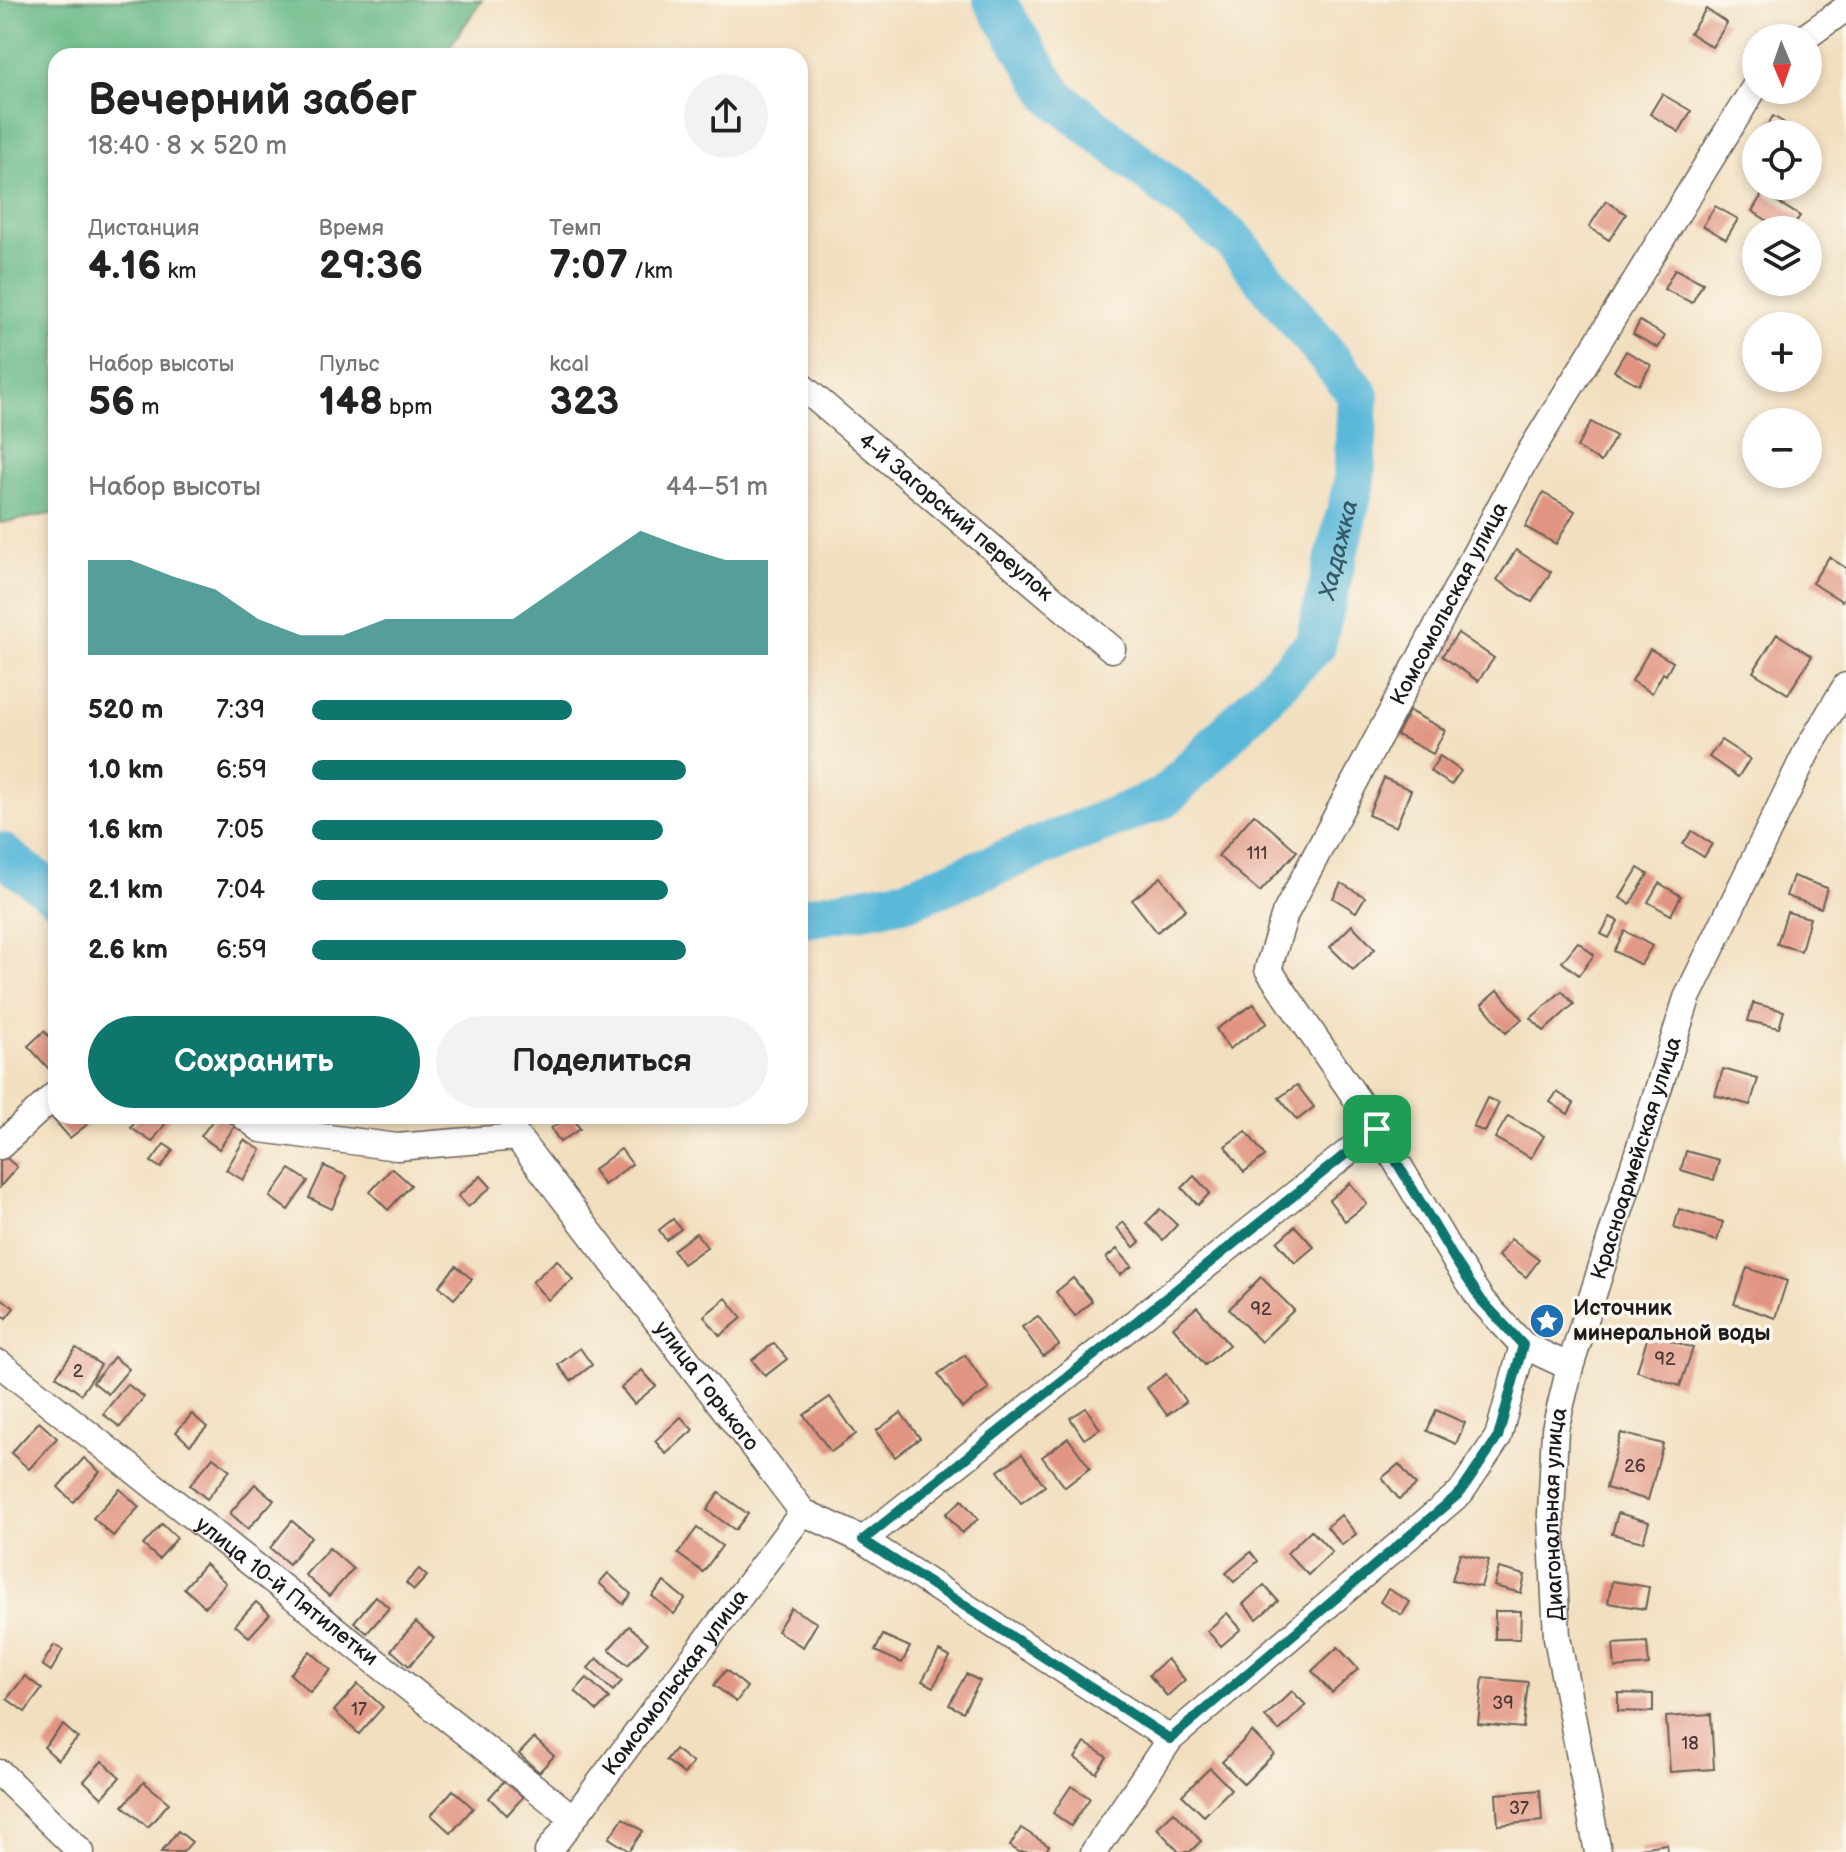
<!DOCTYPE html>
<html lang="ru">
<meta charset="utf-8">
<style>
body{margin:0;font-family:"Balsamiq Sans",sans-serif;background:#f2f2f2;color:#222;height:100vh;display:flex;flex-direction:column;font-size:30px;white-space:nowrap}
*{box-sizing:border-box;margin:0}
p{font-size:26px;color:#767676}
.icon{flex:none;width:44px;height:44px;fill:none;stroke:currentColor;stroke-width:2;stroke-linecap:round;stroke-linejoin:round}
.map{position:relative;flex:1;overflow:hidden}
.drawer{position:absolute;left:48px;top:48px;width:760px;height:1076px;display:flex;flex-direction:column;background:#fff;border-radius:24px;box-shadow:0 4px 12px #0003}
.drawer>*{flex:none}
.needle{width:52px;rotate:178deg}
.buttons{position:absolute;left:1742px;top:24px;display:grid;gap:16px}
.buttons a{display:grid;place-items:center;width:80px;height:80px;border-radius:50%;background:#fff;box-shadow:0 4px 12px #0003;font-size:40px}
.pin{position:absolute;display:grid;place-items:center;width:68px;height:68px;color:#fff;margin:-34px;border-radius:16px;box-shadow:0 4px 12px #0006}
.round{display:grid;place-items:center;flex:none;width:84px;height:84px;border-radius:42px;background:#f2f2f2}
.summary{display:flex;align-items:center;justify-content:space-between;height:136px;padding:0 40px}
h1{font-size:44px;font-weight:700;line-height:60px}
.figures{display:grid;grid-template-columns:repeat(3,1fr);gap:12px;height:136px;padding:8px 40px}
.figures div{display:grid;align-content:center}
.figures b{font-size:40px;font-weight:700}
.figures small{font-size:22px;font-weight:400}
.figures p{font-size:22px}
.chart{height:224px;padding:16px 40px}
.chart p{display:flex;justify-content:space-between}
.chart svg{width:100%;height:144px;margin-top:8px;fill:#0f766e;opacity:.7}
.action{display:flex;gap:16px;margin-top:auto;padding:16px 40px}
.action a{flex:1;height:92px;border-radius:48px;background:#0f766e;color:#fff;font-size:32px;font-weight:700;line-height:92px;text-align:center}
.action a+a{background:#f2f2f2;color:#222}
ul{padding:0 40px;list-style:none;font-size:26px}
li{display:grid;grid-template-columns:128px 96px 1fr;align-items:center;height:60px}
li i{height:20px;border-radius:10px;background:#0f766e}
.map>svg:first-child{display:block}
.forest{fill:#67b986;stroke:#426a51;stroke-width:2}
.lines{fill:none;stroke-linecap:round;stroke-linejoin:round}
.river{stroke:#5ab8d9;stroke-width:42}
.building{fill:#e19482}
.street-casing{stroke:#676055;stroke-width:29}
.street{stroke:#fff;stroke-width:26}
.route-casing{stroke:#fff;stroke-width:16}
.route{stroke:#0f766e;stroke-width:10}
.labels{text-anchor:middle;dominant-baseline:central;stroke-width:7;stroke-linejoin:round;paint-order:stroke}
.number-label{font-size:18px;fill:#4d3a36}
.street-label{font-size:22px;fill:#1c1c1c;stroke:#fbf7ec}
.poi-label{font-size:22px;font-weight:bold;fill:#1c1c1c;stroke:#fbf7ec;text-anchor:start}
.water-label{font-size:24px;font-style:italic;fill:#355a68;stroke:#fbf7ec}
</style>
<div class="map">
<svg width="1846" height="1852" viewBox="0 0 1846 1852">
<rect width="100%" height="100%" fill="#fbf7ec"/>
<filter id="ink" filterUnits="userSpaceOnUse"><feTurbulence type="fractalNoise" baseFrequency=".0125" numOctaves="2"/><feDisplacementMap in="SourceGraphic" scale="16" xChannelSelector="R" yChannelSelector="G"/><feConvolveMatrix kernelMatrix="1 2 1 2 8 2 1 2 1" color-interpolation-filters="sRGB"/></filter>
<filter id="wash" filterUnits="userSpaceOnUse"><feTurbulence type="fractalNoise" baseFrequency=".006" numOctaves="4" result="noise"/><feDisplacementMap in="SourceGraphic" scale="32" xChannelSelector="R" yChannelSelector="G"/><feGaussianBlur stdDeviation="1.8" result="paint"/><feColorMatrix in="noise" values="0 0 0 0 0 0 0 0 0 0 0 0 0 0 0 0 0 1.4 0 .05"/><feComposite in="paint" operator="in"/></filter>
<g filter="url(#wash)">
<rect width="100%" height="100%" fill="#f2dfc0"/>
<!-- forest -->
<polygon class="forest" points="0,0 482,0 443,56 56,56 56,513 0,523"/>
<g class="lines">
<!-- river -->
<g class="river">
<polyline points="0,853 56,895"/>
<path id="s1" d="M800 918 908 899 1165 797 1315 645 1354 483 1358 394 1233 240 1054 96 994 0"/>
</g>
</g>
<g id="blocks">
<!-- building -->
<g class="building">
<polygon points="1706,9 1727,23 1712,47 1690,33"/>
<polygon points="1662,94 1691,111 1679,132 1650,114"/>
<polygon points="1773,116 1796,130 1793,134 1762,134"/>
<polygon points="1763,193 1800,216 1790,230 1782,230 1752,211"/>
<polygon points="1606,201 1626,214 1609,240 1589,227"/>
<polygon points="1715,206 1738,219 1726,239 1703,226"/>
<polygon points="1675,269 1703,283 1692,303 1664,289"/>
<polygon points="1640,321 1665,336 1658,348 1633,334"/>
<polygon points="1626,351 1651,365 1639,385 1614,371"/>
<polygon points="1591,422 1616,436 1601,462 1577,447"/>
<polygon points="1543,493 1575,511 1556,544 1525,527"/>
<polygon points="1516,550 1551,572 1532,602 1497,580"/>
<polygon points="1829,557 1846,568 1846,594 1842,601 1812,583"/>
<polygon points="1458,633 1494,658 1478,681 1442,656"/>
<polygon points="1777,634 1812,656 1788,694 1753,672"/>
<polygon points="1650,649 1673,662 1666,675 1663,673 1652,693 1632,681"/>
<polygon points="1409,711 1445,730 1433,754 1397,735"/>
<polygon points="1721,740 1750,759 1738,777 1709,757"/>
<polygon points="1440,756 1461,771 1451,785 1430,771"/>
<polygon points="1384,778 1411,790 1396,827 1368,815"/>
<polygon points="1254,814 1297,851 1260,892 1218,856"/>
<polygon points="1692,831 1712,844 1704,857 1683,844"/>
<polygon points="1638,868 1648,874 1630,904 1620,898"/>
<polygon points="1793,876 1827,888 1821,908 1786,896"/>
<polygon points="1161,877 1186,909 1157,932 1132,900"/>
<polygon points="1341,883 1365,897 1356,912 1333,898"/>
<polygon points="1659,883 1681,896 1671,915 1648,902"/>
<polygon points="1787,912 1810,918 1801,951 1777,944"/>
<polygon points="1610,917 1618,921 1609,938 1601,934"/>
<polygon points="1352,925 1375,949 1353,970 1330,947"/>
<polygon points="1625,931 1652,946 1641,965 1614,951"/>
<polygon points="1578,942 1594,955 1579,975 1562,962"/>
<polygon points="1498,990 1522,1019 1506,1033 1482,1004"/>
<polygon points="1562,991 1574,1004 1544,1031 1531,1018"/>
<polygon points="1753,1003 1784,1011 1779,1028 1748,1021"/>
<polygon points="1254,1004 1267,1023 1229,1049 1216,1029"/>
<polygon points="44,1031 56,1044 56,1063 49,1069 28,1046"/>
<polygon points="1723,1069 1758,1079 1750,1105 1715,1095"/>
<polygon points="1297,1085 1314,1107 1297,1120 1279,1098"/>
<polygon points="1557,1092 1574,1103 1568,1114 1550,1102"/>
<polygon points="1487,1098 1499,1103 1485,1132 1473,1127"/>
<polygon points="56,1103 56,1116 83,1116 89,1123 70,1138 47,1112"/>
<polygon points="139,1116 171,1116 152,1142 131,1128"/>
<polygon points="216,1116 221,1116 235,1126 219,1149 201,1136"/>
<polygon points="572,1116 580,1129 560,1142 551,1128"/>
<polygon points="1508,1116 1544,1136 1531,1158 1495,1138"/>
<polygon points="1246,1131 1265,1156 1244,1172 1225,1146"/>
<polygon points="244,1140 261,1150 243,1180 226,1170"/>
<polygon points="164,1144 173,1150 161,1168 151,1162"/>
<polygon points="621,1149 632,1164 604,1185 593,1170"/>
<polygon points="1686,1151 1719,1160 1714,1180 1681,1170"/>
<polygon points="3,1155 17,1167 0,1187 0,1159"/>
<polygon points="324,1166 347,1176 332,1209 309,1198"/>
<polygon points="392,1168 411,1185 388,1210 370,1192"/>
<polygon points="290,1169 308,1181 288,1210 270,1197"/>
<polygon points="481,1176 491,1187 468,1207 458,1196"/>
<polygon points="1194,1176 1210,1193 1198,1205 1182,1188"/>
<polygon points="1350,1183 1367,1204 1345,1221 1329,1200"/>
<polygon points="1160,1209 1177,1225 1163,1240 1146,1223"/>
<polygon points="1679,1209 1723,1222 1717,1241 1674,1228"/>
<polygon points="673,1219 681,1229 666,1240 659,1230"/>
<polygon points="1123,1222 1140,1242 1134,1247 1117,1228"/>
<polygon points="1295,1226 1314,1247 1295,1263 1277,1242"/>
<polygon points="696,1233 707,1247 683,1264 673,1250"/>
<polygon points="1511,1239 1539,1260 1526,1277 1498,1256"/>
<polygon points="1117,1249 1132,1266 1120,1275 1106,1258"/>
<polygon points="557,1260 573,1280 548,1300 532,1282"/>
<polygon points="456,1266 472,1279 454,1299 439,1286"/>
<polygon points="1747,1268 1787,1281 1775,1318 1734,1304"/>
<polygon points="1261,1277 1294,1310 1261,1342 1229,1309"/>
<polygon points="1073,1278 1092,1301 1075,1316 1056,1292"/>
<polygon points="0,1297 14,1308 6,1318 0,1313"/>
<polygon points="726,1298 742,1318 720,1336 704,1316"/>
<polygon points="1197,1307 1229,1345 1205,1365 1173,1327"/>
<polygon points="1038,1316 1059,1345 1043,1356 1022,1327"/>
<polygon points="1649,1333 1693,1348 1680,1386 1637,1371"/>
<polygon points="774,1343 787,1359 765,1376 752,1360"/>
<polygon points="76,1348 101,1365 81,1394 56,1376"/>
<polygon points="580,1348 592,1365 571,1381 558,1365"/>
<polygon points="965,1355 989,1389 962,1408 938,1374"/>
<polygon points="114,1357 129,1369 108,1394 93,1382"/>
<polygon points="642,1370 656,1386 634,1404 621,1388"/>
<polygon points="1166,1374 1186,1402 1167,1415 1147,1388"/>
<polygon points="127,1384 144,1397 120,1427 103,1414"/>
<polygon points="830,1397 856,1434 831,1452 804,1415"/>
<polygon points="1086,1408 1100,1429 1084,1439 1070,1418"/>
<polygon points="1436,1410 1465,1423 1456,1444 1427,1431"/>
<polygon points="901,1413 920,1438 895,1457 876,1431"/>
<polygon points="192,1414 207,1427 190,1445 176,1432"/>
<polygon points="681,1417 693,1430 666,1454 655,1441"/>
<polygon points="39,1422 57,1438 29,1469 11,1453"/>
<polygon points="1621,1433 1663,1444 1648,1500 1606,1488"/>
<polygon points="1068,1438 1090,1468 1065,1487 1042,1457"/>
<polygon points="1022,1454 1045,1486 1021,1503 998,1471"/>
<polygon points="213,1457 230,1470 207,1499 190,1485"/>
<polygon points="84,1458 100,1472 73,1502 58,1487"/>
<polygon points="1399,1464 1416,1485 1399,1499 1382,1478"/>
<polygon points="255,1484 274,1500 248,1529 230,1513"/>
<polygon points="120,1489 139,1507 113,1536 93,1518"/>
<polygon points="719,1493 748,1514 735,1530 707,1510"/>
<polygon points="962,1500 978,1519 962,1533 946,1514"/>
<polygon points="1618,1513 1649,1522 1643,1542 1612,1534"/>
<polygon points="1341,1515 1356,1534 1342,1545 1327,1527"/>
<polygon points="292,1521 311,1537 289,1564 270,1548"/>
<polygon points="162,1524 177,1538 159,1559 143,1545"/>
<polygon points="697,1528 722,1546 703,1572 678,1554"/>
<polygon points="1311,1530 1332,1552 1308,1575 1287,1553"/>
<polygon points="329,1548 353,1569 329,1596 305,1575"/>
<polygon points="1251,1552 1258,1561 1234,1582 1226,1573"/>
<polygon points="1460,1553 1489,1560 1481,1587 1452,1580"/>
<polygon points="205,1564 226,1583 205,1607 184,1588"/>
<polygon points="1499,1568 1525,1575 1521,1593 1494,1586"/>
<polygon points="419,1569 427,1576 414,1590 406,1583"/>
<polygon points="608,1573 631,1594 623,1604 599,1583"/>
<polygon points="1612,1581 1649,1587 1645,1609 1608,1603"/>
<polygon points="664,1582 685,1599 674,1614 652,1596"/>
<polygon points="1264,1585 1278,1601 1257,1619 1243,1604"/>
<polygon points="1388,1589 1410,1602 1402,1615 1380,1602"/>
<polygon points="376,1596 389,1608 367,1633 354,1622"/>
<polygon points="256,1602 270,1614 249,1637 235,1625"/>
<polygon points="791,1608 817,1623 803,1647 777,1631"/>
<polygon points="1495,1611 1521,1611 1520,1639 1495,1639"/>
<polygon points="1227,1613 1241,1629 1221,1646 1207,1631"/>
<polygon points="416,1622 434,1638 409,1666 391,1650"/>
<polygon points="629,1626 648,1643 628,1665 609,1649"/>
<polygon points="883,1635 910,1647 902,1663 875,1651"/>
<polygon points="1647,1642 1649,1665 1615,1668 1613,1644"/>
<polygon points="54,1645 63,1650 51,1671 42,1665"/>
<polygon points="1338,1647 1358,1669 1332,1693 1312,1671"/>
<polygon points="310,1651 331,1670 310,1692 290,1674"/>
<polygon points="939,1651 950,1657 933,1687 922,1681"/>
<polygon points="597,1658 622,1681 613,1691 588,1668"/>
<polygon points="1167,1659 1185,1680 1167,1696 1149,1675"/>
<polygon points="726,1670 747,1687 736,1702 714,1685"/>
<polygon points="966,1674 980,1681 963,1712 949,1705"/>
<polygon points="25,1676 42,1689 25,1712 7,1699"/>
<polygon points="587,1678 609,1698 597,1711 575,1691"/>
<polygon points="1483,1678 1528,1682 1523,1728 1478,1724"/>
<polygon points="358,1684 383,1707 359,1734 334,1711"/>
<polygon points="1292,1691 1306,1705 1279,1731 1265,1717"/>
<polygon points="1618,1693 1653,1694 1653,1712 1618,1711"/>
<polygon points="1711,1714 1714,1769 1670,1772 1666,1717"/>
<polygon points="63,1725 78,1738 58,1760 44,1747"/>
<polygon points="1252,1732 1274,1754 1244,1784 1222,1762"/>
<polygon points="534,1738 554,1756 539,1772 519,1754"/>
<polygon points="1085,1743 1107,1757 1096,1773 1075,1758"/>
<polygon points="675,1749 693,1763 684,1774 666,1760"/>
<polygon points="102,1761 120,1777 102,1798 84,1781"/>
<polygon points="1210,1768 1231,1789 1204,1816 1182,1795"/>
<polygon points="505,1780 523,1797 507,1815 489,1798"/>
<polygon points="144,1782 169,1803 148,1827 123,1806"/>
<polygon points="1071,1786 1090,1798 1071,1826 1053,1813"/>
<polygon points="453,1790 473,1808 451,1833 431,1815"/>
<polygon points="1540,1790 1542,1821 1498,1825 1496,1794"/>
<polygon points="1174,1812 1201,1841 1190,1852 1179,1852 1157,1828"/>
<polygon points="623,1818 643,1831 629,1851 609,1838"/>
<polygon points="1021,1828 1049,1846 1045,1852 1019,1852 1010,1846"/>
<polygon points="178,1831 192,1842 183,1852 161,1852"/>
<polygon points="1667,1844 1668,1852 1641,1852 1640,1848"/>
</g>
</g>
</g>
<g filter="url(#ink)">
<use href="#blocks" fill-opacity="0" stroke="#676055" stroke-width="2"/>
<g class="lines">
<!-- street casing -->
<g class="street-casing">
<g id="street">
<polyline points="1804,38 1846,8"/>
<path id="s2" d="M800 385 1112 649"/>
<path id="s3" d="M244 1116 261 1129 397 1147 517 1137 803 1512 863 1540 1170 1739"/>
<polyline points="0,1146 56,1094"/>
<path id="s4" d="M1523 1345 1482 1301 1455 1260 1377 1129 1268 969 1285 914 1521 467 1756 85"/>
<path id="s5" d="M0 1364 573 1818"/>
<polyline points="863,1540 1377,1129"/>
<polyline points="0,1773 81,1852"/>
<path id="s6" d="M548 1852 803 1512"/>
<polyline points="1094,1852 1170,1739 1461,1492 1498,1437 1523,1345 1570,1367"/>
<path id="s7" d="M1598 1852 1557 1637 1551 1515 1555 1429 1570 1367 1687 998 1808 749 1846 686"/>
</g>
</g>
<!-- street -->
<use href="#street" class="street"/>
</g>
</g>
<g class="lines" filter="url(#ink)">
<!-- route casing -->
<g class="route-casing">
<polygon id="route" points="1377,1129 1455,1260 1482,1301 1523,1345 1498,1437 1461,1492 1170,1739 863,1540"/>
</g>
<!-- route -->
<use href="#route" class="route"/>
</g>
<!-- icons -->
<defs>
<g id="sight-disc" transform="scale(1.8)"><circle r="9.5" fill="#1f6fb2" stroke="#fbf7ec"/><path d="M0-6L1.8-2.2L6-1.7L2.9 1.2L3.7 5.4L0 3.3L-3.7 5.4L-2.9 1.2L-6-1.7L-1.8-2.2Z" fill="#fff"/></g>
</defs>
<g fill-rule="evenodd">
<use href="#sight-disc" x="1547" y="1321"/>
</g>
<g class="labels">
<!-- number labels -->
<g class="number-label">
<text x="1257" y="853">111</text>
<text x="1261" y="1309">92</text>
<text x="1665" y="1359">92</text>
<text x="78" y="1371">2</text>
<text x="1635" y="1466">26</text>
<text x="1503" y="1703">39</text>
<text x="359" y="1709">17</text>
<text x="1690" y="1743">18</text>
<text x="1519" y="1808">37</text>
</g>
<!-- street labels -->
<g class="street-label">
<text stroke="none"><textPath href="#s2" startOffset="204">4-й Загорский переулок</textPath></text>
<text stroke="none"><textPath href="#s4" startOffset="864">Комсомольская улица</textPath></text>
<text stroke="none"><textPath href="#s7" startOffset="710">Красноармейская улица</textPath></text>
<text stroke="none"><textPath href="#s3" startOffset="592">улица Горького</textPath></text>
<text stroke="none"><textPath href="#s7" startOffset="342">Диагональная улица</textPath></text>
<text stroke="none"><textPath href="#s5" startOffset="366">улица 10-й Пятилетки</textPath></text>
<text stroke="none"><textPath href="#s6" startOffset="212">Комсомольская улица</textPath></text>
</g>
<!-- poi labels -->
<g class="poi-label">
<text x="1573" y="1308">Источник<tspan x="1573" dy="25">минеральной воды</tspan></text>
</g>
<!-- water labels -->
<g class="water-label">
<text stroke="none"><textPath href="#s1" startOffset="698">Хадажка</textPath></text>
</g>
</g>
</svg>
<div class="buttons">
<a><svg class="needle" viewBox="-14 -14 28 28"><path d="M0-13l5 13h-10z" fill="#e53935"/><path d="M0 13l5-13h-10z" fill="#767676"/></svg></a>
<a><svg class="icon" aria-label="locate" viewBox="0 0 24 24"><circle cx="12" cy="12" r="6"/><path d="M12 2v4M12 18v4M2 12h4M18 12h4"/></svg></a>
<a><svg class="icon" aria-label="layers" viewBox="0 0 24 24"><path d="M12 4l9 5-9 5-9-5zM3 14l9 5 9-5"/></svg></a>
<a>+</a>
<a>−</a>
</div>
<div class="pin" style="left:1377px;top:1129px;background:#1e9e55"><svg class="icon" aria-label="arrive" viewBox="0 0 24 24"><path d="M6 21V4h12l-3 4 3 4H6"/></svg></div>
<section class="drawer">
<div class="summary"><div><h1>Вечерний забег</h1><p>18:40 · 8 × 520 m</p></div><a class="round"><svg class="icon" aria-label="share" viewBox="0 0 24 24"><path d="M12 15V3M7 8l5-5 5 5M5 13v7h14v-7"/></svg></a></div>
<div class="figures">
<div><p>Дистанция</p><b>4.16<small> km</small></b></div>
<div><p>Время</p><b>29:36</b></div>
<div><p>Темп</p><b>7:07<small> /km</small></b></div>
</div>
<div class="figures">
<div><p>Набор высоты</p><b>56<small> m</small></b></div>
<div><p>Пульс</p><b>148<small> bpm</small></b></div>
<div><p>kcal</p><b>323</b></div>
</div>
<div class="chart"><p><span>Набор высоты</span>44–51 m</p>
<svg viewBox="0 0 160 44" preserveAspectRatio="none"><path d="M0 44V15L10 15L20 20L30 24L40 33L50 38L60 38L70 33L80 33L90 33L100 33L110 24L120 15L130 6L140 11L150 15L160 15V44z"/></svg>
</div>
<ul>
<li><b>520 m</b>7:39<i style="width:57%"></i></li>
<li><b>1.0 km</b>6:59<i style="width:82%"></i></li>
<li><b>1.6 km</b>7:05<i style="width:77%"></i></li>
<li><b>2.1 km</b>7:04<i style="width:78%"></i></li>
<li><b>2.6 km</b>6:59<i style="width:82%"></i></li>
</ul>
<div class="action"><a>Сохранить</a><a>Поделиться</a></div>
</section>
</div>
